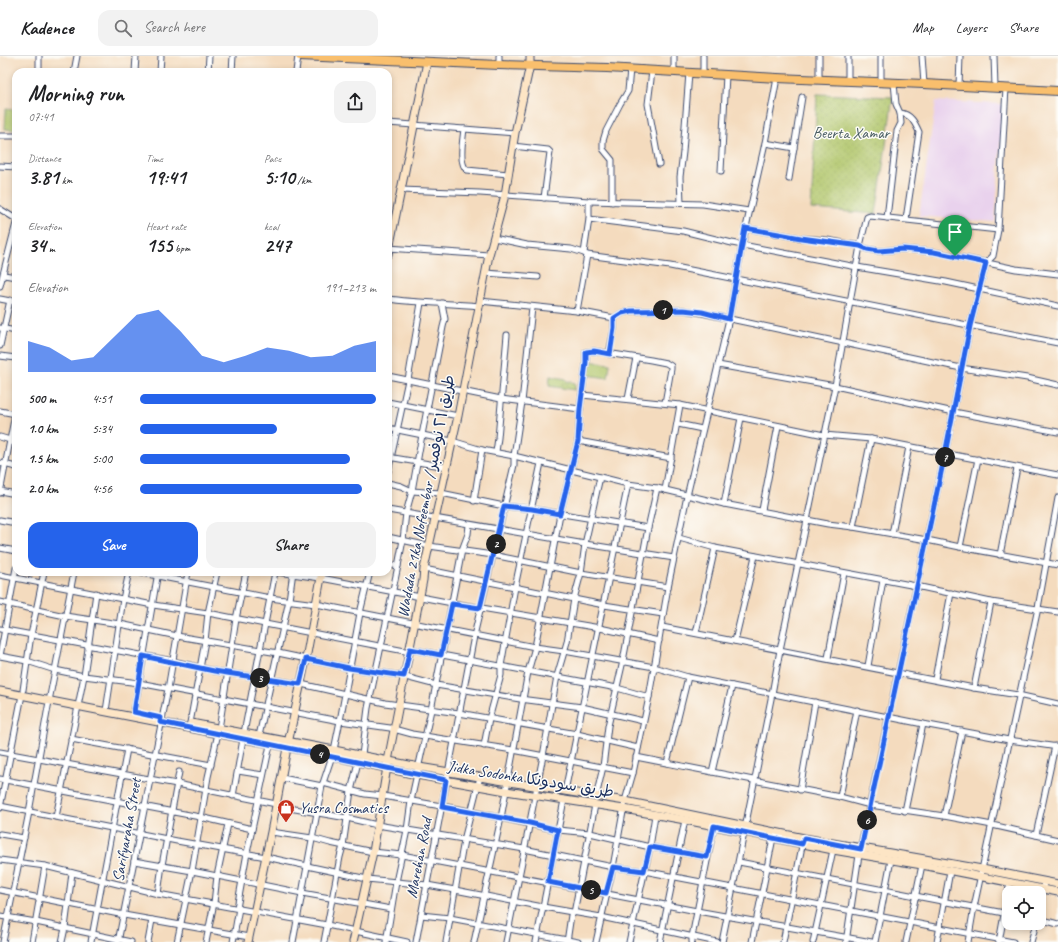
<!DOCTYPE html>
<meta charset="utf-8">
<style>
body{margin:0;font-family:Caveat,"Playpen Sans Arabic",sans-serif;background:#f2f2f2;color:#202124;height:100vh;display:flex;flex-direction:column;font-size:15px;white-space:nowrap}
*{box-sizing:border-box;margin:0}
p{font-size:13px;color:#757577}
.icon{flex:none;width:22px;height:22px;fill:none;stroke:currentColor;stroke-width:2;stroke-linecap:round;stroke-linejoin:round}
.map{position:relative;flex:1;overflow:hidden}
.side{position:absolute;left:12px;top:12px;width:380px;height:508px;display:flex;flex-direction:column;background:#fff;border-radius:12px;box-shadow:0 2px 6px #0003}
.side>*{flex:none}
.tools{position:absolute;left:1002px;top:830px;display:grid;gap:8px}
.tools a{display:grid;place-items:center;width:44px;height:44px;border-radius:8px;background:#fff;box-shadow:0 2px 6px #0003;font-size:20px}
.pin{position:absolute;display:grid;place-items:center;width:34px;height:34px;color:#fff;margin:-41px -17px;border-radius:50% 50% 50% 0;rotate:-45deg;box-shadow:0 0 4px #0007}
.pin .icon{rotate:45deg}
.km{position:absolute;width:20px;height:20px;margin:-10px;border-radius:50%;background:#222;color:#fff;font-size:11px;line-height:20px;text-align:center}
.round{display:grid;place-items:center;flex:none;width:42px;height:42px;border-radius:12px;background:#f2f2f2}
.summary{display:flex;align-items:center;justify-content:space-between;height:68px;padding:0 16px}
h1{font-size:22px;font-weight:700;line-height:30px}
.figures{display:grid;grid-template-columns:repeat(3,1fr);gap:6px;height:68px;padding:4px 16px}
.figures div{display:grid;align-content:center}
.figures b{font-size:20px;font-weight:700}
.figures small{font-size:11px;font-weight:400}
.figures p{font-size:11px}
.chart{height:112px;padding:8px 16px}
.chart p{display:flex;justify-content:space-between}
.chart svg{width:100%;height:72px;margin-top:4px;fill:#2563eb;opacity:.7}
.primary-button{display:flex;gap:8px;margin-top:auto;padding:8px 16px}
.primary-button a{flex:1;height:46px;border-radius:12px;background:#2563eb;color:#fff;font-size:16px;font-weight:700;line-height:46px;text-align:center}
.primary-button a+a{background:#f2f2f2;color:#202124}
ul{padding:0 16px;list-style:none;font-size:13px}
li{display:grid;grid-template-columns:64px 48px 1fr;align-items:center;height:30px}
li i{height:10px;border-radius:5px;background:#2563eb}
header{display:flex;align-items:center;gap:24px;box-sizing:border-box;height:56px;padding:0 20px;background:#fff;border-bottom:1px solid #e0e0e0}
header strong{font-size:19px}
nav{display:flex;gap:22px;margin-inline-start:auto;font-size:14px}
.search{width:280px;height:36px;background:#f2f2f2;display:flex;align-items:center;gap:10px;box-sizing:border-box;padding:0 14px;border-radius:12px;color:#757577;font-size:15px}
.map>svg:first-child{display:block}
.built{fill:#e9d2ed}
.park{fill:url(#park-crowns);stroke:#667a64}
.garden{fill:url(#garden-dots);stroke:#667a64}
.pitch{fill:#b1c66b;stroke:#667a64}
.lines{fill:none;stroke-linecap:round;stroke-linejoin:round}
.street-casing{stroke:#3c496c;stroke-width:7}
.secondary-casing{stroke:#3c496c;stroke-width:9}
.primary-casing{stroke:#3c496c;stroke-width:10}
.street{stroke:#fff;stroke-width:5}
.secondary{stroke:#fde5c5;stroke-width:7}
.primary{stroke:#f9bf6d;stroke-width:8}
.route-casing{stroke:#fff;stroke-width:8}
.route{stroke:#2563eb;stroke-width:5}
.labels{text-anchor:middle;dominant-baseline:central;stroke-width:3;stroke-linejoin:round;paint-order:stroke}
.park-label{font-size:16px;fill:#485c62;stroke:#fdfcf7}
.street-label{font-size:16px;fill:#1b2f5e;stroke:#fdfcf7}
.poi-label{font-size:16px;fill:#1b2f5e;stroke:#fdfcf7;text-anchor:start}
</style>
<header>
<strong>Kadence</strong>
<div class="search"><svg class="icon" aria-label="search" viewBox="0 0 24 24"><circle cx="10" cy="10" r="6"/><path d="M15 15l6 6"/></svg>Search here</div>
<nav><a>Map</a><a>Layers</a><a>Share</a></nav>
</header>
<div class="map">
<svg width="1058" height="886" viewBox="0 0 1058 886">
<defs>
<pattern id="park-crowns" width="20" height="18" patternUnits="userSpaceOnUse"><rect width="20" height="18" fill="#b1c66b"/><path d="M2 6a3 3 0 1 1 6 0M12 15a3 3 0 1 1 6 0" fill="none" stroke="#98aa5f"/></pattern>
<pattern id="garden-dots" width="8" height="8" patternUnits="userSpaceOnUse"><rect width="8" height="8" fill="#b1c66b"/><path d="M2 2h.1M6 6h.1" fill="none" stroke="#98aa5f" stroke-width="1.8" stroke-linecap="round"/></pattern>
</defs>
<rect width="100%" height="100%" fill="#fdfcf7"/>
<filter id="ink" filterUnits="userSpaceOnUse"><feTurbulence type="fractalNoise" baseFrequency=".025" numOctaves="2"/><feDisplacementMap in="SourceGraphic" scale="8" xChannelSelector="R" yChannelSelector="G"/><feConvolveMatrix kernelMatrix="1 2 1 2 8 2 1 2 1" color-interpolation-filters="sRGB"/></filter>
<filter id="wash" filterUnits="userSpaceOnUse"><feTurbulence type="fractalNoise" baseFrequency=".012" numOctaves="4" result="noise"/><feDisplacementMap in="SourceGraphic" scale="16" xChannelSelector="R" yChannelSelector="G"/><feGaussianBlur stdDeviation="0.9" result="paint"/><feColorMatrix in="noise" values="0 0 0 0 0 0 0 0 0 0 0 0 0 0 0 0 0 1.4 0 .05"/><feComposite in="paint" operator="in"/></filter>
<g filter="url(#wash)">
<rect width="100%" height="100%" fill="#f4dbbe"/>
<!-- built -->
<polygon class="built" points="936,45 1003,48 995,166 919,160"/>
<!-- park -->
<polygon class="park" points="550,320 566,323 567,325 575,327 575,334 549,330"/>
<!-- garden -->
<polygon class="garden" points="817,38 893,41 876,158 811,153"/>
<!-- pitch -->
<g class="pitch">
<polygon points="6,53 16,54 16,74 5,73"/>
<polygon points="589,305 610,308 608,322 587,319"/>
</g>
</g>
<g filter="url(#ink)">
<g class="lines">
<!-- street casing -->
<g class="street-casing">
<g id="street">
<polyline points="922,0 924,28"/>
<polyline points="994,0 995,32"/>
<polyline points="499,9 499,0"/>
<polyline points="652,15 648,48 659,108"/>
<polyline points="39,16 39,0"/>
<polyline points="74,16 77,0"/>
<polyline points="135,16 136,0"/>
<polyline points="160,16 161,0"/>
<polyline points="208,16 209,0"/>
<polyline points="232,16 233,0"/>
<polyline points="296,16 298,0"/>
<polyline points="674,16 674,0"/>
<polyline points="703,17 703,0"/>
<polyline points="819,24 819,0"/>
<polyline points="848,25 848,0"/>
<polyline points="881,26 881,0"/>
<polyline points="959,30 960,0"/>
<path d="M900 57C911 58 915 67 919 76L906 163"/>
<polyline points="388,67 515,77"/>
<path d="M464 73C463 83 458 108 467 114L508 118"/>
<polyline points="0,80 16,80"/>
<polyline points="765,87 794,92"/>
<polyline points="513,90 548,94 550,96 544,142"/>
<polyline points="0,110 16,111"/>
<polyline points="721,115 726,19"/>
<polyline points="789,123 802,41"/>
<polyline points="401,134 480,137 589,145 703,148 749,155"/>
<polyline points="612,146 612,104 603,93 603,85 606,75 620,48 628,35 630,13"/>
<polyline points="681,147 680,121 683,96 689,17"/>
<polyline points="0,153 16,163"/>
<polyline points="887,162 897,75 901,67 900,57 896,48 894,27"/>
<polyline points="589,163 683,175 732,187 857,211 946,226 1058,250"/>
<polyline points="745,172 801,182 827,184 860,190 867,193 879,195 903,193 935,196 1016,213 1058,218"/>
<polyline points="494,182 527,189 571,193 584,197"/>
<polyline points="388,192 489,199"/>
<polyline points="587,199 670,210 1058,287"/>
<polyline points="486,217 538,221"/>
<polyline points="4,219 16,221"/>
<polyline points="0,230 16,167"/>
<polyline points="0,243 16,246"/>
<path d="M388 243C418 247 449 247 479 250"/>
<polyline points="480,245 577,255 614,262 622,257 631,255 683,254 702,257 961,312 1027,322 1058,329"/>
<polyline points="577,255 587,199 584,197 589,163 589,145"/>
<polyline points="0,272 16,275"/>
<polyline points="0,290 10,244"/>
<polyline points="609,298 614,273 614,262"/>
<polyline points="0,300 16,302"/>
<polyline points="718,309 835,330 954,356 1058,376"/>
<polyline points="388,320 501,343 580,353"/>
<polyline points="582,339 680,349 824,379 871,383 1058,419"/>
<polyline points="628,343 636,302"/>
<polyline points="388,346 458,360"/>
<polyline points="0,355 16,358"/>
<polyline points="678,368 702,373"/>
<polyline points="388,372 452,385 482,394 514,400 600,421 628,428 657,432 724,448 828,468 853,471 927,484 960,491 1058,509"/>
<polyline points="0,381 10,384 16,388"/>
<polyline points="578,385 671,402"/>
<polyline points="496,396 498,382 507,279"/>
<polyline points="388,401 447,411"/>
<polyline points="0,407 16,411"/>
<polyline points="388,416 408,324 421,247"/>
<polyline points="388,427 401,430 412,435 441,437 504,450 532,453 648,472"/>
<polyline points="665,434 680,349"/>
<polyline points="0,435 16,438"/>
<polyline points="0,437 15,358"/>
<polyline points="474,445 482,394"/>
<polyline points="724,448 741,362"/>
<polyline points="388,454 585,488 674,502"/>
<polyline points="762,454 778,370"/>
<polyline points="0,464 16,467"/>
<polyline points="853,471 871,383"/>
<polyline points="892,478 909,391"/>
<polyline points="388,481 429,490 493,499 581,517 668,531"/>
<polyline points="679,482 715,492 916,530 991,546 1058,556"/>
<polyline points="960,491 978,403"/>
<polyline points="0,492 16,495"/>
<polyline points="1000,499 1017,412"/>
<polyline points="388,508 398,510"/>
<polyline points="424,513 604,549 663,558"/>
<polyline points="137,516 270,542 316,548 535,591 564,595 654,611 688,621 923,668 1009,684 1058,691"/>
<polyline points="277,516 321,522 452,547 600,572 659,585"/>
<polyline points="0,519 153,549 208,557 410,596"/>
<polyline points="0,546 65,560 120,568 177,580 278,597 349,612 398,619 436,629 520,643 582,651 643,665"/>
<polyline points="662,571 974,632 1018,639 1058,648"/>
<polyline points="0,573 173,605 214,615 301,628 385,647 459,657 577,678 638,692"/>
<polyline points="696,577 715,492"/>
<polyline points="735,585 755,500"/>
<polyline points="410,593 617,632 649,641"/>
<polyline points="0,600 27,605 55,614 84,620 139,627 340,665 390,672 412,678 513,694 633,717"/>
<polyline points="0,600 16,512"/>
<polyline points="828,602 844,517"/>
<polyline points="868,610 883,524"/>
<polyline points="935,623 951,537"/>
<polyline points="974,632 991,546"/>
<polyline points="23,634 31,579 44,516"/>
<polyline points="106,655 123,543 129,516"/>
<polyline points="134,656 158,516"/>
<polyline points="190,667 205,585 208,557 217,516"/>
<polyline points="244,677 275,516"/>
<polyline points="259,680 289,544 293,516"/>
<polyline points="71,683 211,709"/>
<polyline points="484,690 489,663 501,619 501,610 515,531 541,407"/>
<polyline points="0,696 177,728 276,748 295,753 347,762 377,769 524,793 613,811 644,815 1013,886"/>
<polyline points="362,699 368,652 398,510 403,484 406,457 412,435 422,379 443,271 445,263 442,247"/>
<polyline points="636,701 840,741 870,749 944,760 992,769 1058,784"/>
<polyline points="667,707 688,621"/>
<polyline points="238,715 263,719"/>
<polyline points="712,716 732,630"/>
<polyline points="282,722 322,730"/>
<polyline points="0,723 200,761 252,773"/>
<polyline points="323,727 365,738 383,740 459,753 558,774 590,777 650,791 707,801"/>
<polyline points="800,734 815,646"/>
<polyline points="565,735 628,428"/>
<polyline points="233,740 243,683"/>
<polyline points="596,741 603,711 608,670 623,605 648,472 657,432"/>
<polyline points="840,741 857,654"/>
<polyline points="0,750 177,785 266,801 367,823 427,829 455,834 543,851 601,861 717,886"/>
<polyline points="0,752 22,639"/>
<polyline points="905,755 923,668"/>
<polyline points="944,760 962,675"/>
<polyline points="56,761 84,620 96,537"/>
<polyline points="271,776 312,782 330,787 373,796 402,799 697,855 872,886"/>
<polyline points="0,778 24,782"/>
<polyline points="1036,779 1055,690"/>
<polyline points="0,804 45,810 158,838 327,869 407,886"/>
<polyline points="134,805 192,815 302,837 391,853"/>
<polyline points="739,806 1009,858"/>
<polyline points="0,834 124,859 249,881"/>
<polyline points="158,838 162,809 179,716"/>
<polyline points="237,852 247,797 270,689"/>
<polyline points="1039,853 1044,826"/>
<polyline points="421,859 450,862 578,886"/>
<polyline points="0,860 36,866 131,886"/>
<polyline points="1039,863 1058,868"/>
<polyline points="3,886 29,756 50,640 74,516"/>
<polyline points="32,886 45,810"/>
<polyline points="62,886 65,872 72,817"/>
<polyline points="91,886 127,693"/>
<polyline points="118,886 168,633 188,516"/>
<polyline points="148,886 152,864"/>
<polyline points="177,886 192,815 208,721 219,673 236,563 246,516"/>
<polyline points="206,886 214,847 217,820 228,768"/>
<polyline points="233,886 239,852"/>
<polyline points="293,886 322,730 334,694 340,665 360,557 370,516"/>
<polyline points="324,886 340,801 343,790 351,735 358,706"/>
<polyline points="386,886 396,826 407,774 411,745 431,654 462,494 468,478 469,469"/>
<polyline points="416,886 474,580 514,409 514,400 522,346 532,252"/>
<polyline points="446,886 464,784 480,721"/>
<polyline points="474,886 501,762 528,616 535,591 560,458 578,385 580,353 586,307 586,296 594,295 651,304 666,307 671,310 671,313 665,347"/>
<polyline points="506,886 543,700 557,620 567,586 574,543 581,517 585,488 600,421"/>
<polyline points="536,886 564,744"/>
<polyline points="567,886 571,859 574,857 595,749"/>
<polyline points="596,886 613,811 625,745 633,717 649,641 668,531 687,440 729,263 742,189 765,87 777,22"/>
<polyline points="629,886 650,791 655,759"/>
<polyline points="660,886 685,764"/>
<polyline points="692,886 692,881 714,770"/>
<polyline points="722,886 772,638 780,594 835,330 860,190 867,161 870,160 998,174"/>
<polyline points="752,886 773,782"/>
<polyline points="783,886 803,785"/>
<polyline points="813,886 833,794"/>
<polyline points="846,886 859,799 945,398 970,270 986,207 993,200 998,174 1006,32"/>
<polyline points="875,886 891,804"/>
<polyline points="906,886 922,809"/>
<polyline points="937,886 950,815"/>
<polyline points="968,886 974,851 1038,552 1058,442"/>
<polyline points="999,886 1010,826"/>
<polyline points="1031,886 1036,867"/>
</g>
</g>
<!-- secondary casing -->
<g class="secondary-casing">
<g id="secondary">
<polyline points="388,198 427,6"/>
<polyline points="0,635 332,700 417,719 506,735 624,753 685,764 833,794 922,809 1058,836"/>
<polyline points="191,667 334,694 419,711 625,745 804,782 982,813 1058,828"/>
<polyline points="248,886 271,776 287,692 306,603 322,516"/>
<polyline points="353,886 373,796 388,705 423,524 424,513 458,360 489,199 505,139 515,77 530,9 530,0"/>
</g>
</g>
<!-- primary casing -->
<g class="primary-casing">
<polyline id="primary" points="300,0 499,9 607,12 777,22 924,28 1058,35"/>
</g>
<!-- street -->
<use href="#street" class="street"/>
<!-- secondary -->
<use href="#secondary" class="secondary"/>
<!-- primary -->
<use href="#primary" class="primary"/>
</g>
</g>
<g class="lines" filter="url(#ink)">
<!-- route casing -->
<g class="route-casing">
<polygon id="route" points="745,172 801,182 860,190 867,193 879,195 903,193 934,196 986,207 970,270 945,398 861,793 804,782 802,788 714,770 707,801 650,791 644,815 613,811 606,837 548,826 558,774 530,767 442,751 446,724 160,666 161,662 134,656 143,600 214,615 300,628 306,603 349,612 404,620 410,593 441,599 452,548 480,552 504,450 532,453 560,458 578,385 580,353 586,307 586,296 594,295 610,298 614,272 614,262 622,257 631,255 683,254 702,256 729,263"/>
</g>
<!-- route -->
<use href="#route" class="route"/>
</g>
<!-- icons -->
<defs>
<g id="shop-pin" transform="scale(0.9)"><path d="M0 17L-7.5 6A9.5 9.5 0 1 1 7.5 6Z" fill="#c8321e" stroke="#fdfcf7"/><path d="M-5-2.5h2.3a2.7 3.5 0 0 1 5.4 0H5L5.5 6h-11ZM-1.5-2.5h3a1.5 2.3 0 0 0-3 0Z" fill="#fff"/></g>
</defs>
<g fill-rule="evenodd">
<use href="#shop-pin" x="286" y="752"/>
</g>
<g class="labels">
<!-- park labels -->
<g class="park-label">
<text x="851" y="77">Beerta Xamar</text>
</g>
<!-- street labels -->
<g class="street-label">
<text transform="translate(426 440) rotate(-79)">Wadada 21ka Nofeembar / طريق ٢١ نوفمبر</text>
<text transform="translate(531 723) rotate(9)">Jidka Sodonka طريق سودونكا</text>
<text transform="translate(127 774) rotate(-80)">Sarifyaraha Street</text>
<text transform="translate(419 802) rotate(-79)">Marehan Road</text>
</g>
<!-- poi labels -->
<g class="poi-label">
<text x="299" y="752">Yusra Cosmatics</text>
</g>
</g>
</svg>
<div class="tools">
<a><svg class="icon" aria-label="locate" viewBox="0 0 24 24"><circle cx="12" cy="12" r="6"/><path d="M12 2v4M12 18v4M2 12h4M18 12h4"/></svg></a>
</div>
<div class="pin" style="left:955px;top:200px;background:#1e9e55"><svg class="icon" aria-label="arrive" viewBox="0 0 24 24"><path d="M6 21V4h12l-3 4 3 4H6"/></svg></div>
<b class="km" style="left:663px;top:254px">1</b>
<b class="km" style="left:496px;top:488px">2</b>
<b class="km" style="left:260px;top:622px">3</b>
<b class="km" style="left:320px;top:698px">4</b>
<b class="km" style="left:591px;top:834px">5</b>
<b class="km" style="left:867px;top:764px">6</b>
<b class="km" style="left:945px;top:401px">7</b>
<section class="side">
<div class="summary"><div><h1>Morning run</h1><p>07:41</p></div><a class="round"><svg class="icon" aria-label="share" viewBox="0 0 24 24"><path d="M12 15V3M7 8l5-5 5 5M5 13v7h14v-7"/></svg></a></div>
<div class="figures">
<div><p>Distance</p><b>3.81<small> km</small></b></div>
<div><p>Time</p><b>19:41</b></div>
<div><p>Pace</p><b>5:10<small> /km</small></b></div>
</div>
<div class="figures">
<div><p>Elevation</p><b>34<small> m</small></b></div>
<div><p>Heart rate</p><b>155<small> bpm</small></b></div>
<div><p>kcal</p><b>247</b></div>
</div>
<div class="chart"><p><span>Elevation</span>191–213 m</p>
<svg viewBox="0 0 160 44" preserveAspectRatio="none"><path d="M0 44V25L10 29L20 37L30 35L40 22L50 9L60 6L70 19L80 34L90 38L100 34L110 29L120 31L130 35L140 34L150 28L160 25V44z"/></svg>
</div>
<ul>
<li><b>500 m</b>4:51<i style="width:100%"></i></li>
<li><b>1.0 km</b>5:34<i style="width:58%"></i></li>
<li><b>1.5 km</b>5:00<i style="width:89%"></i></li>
<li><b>2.0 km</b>4:56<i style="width:94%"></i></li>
</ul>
<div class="primary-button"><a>Save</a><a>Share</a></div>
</section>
</div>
